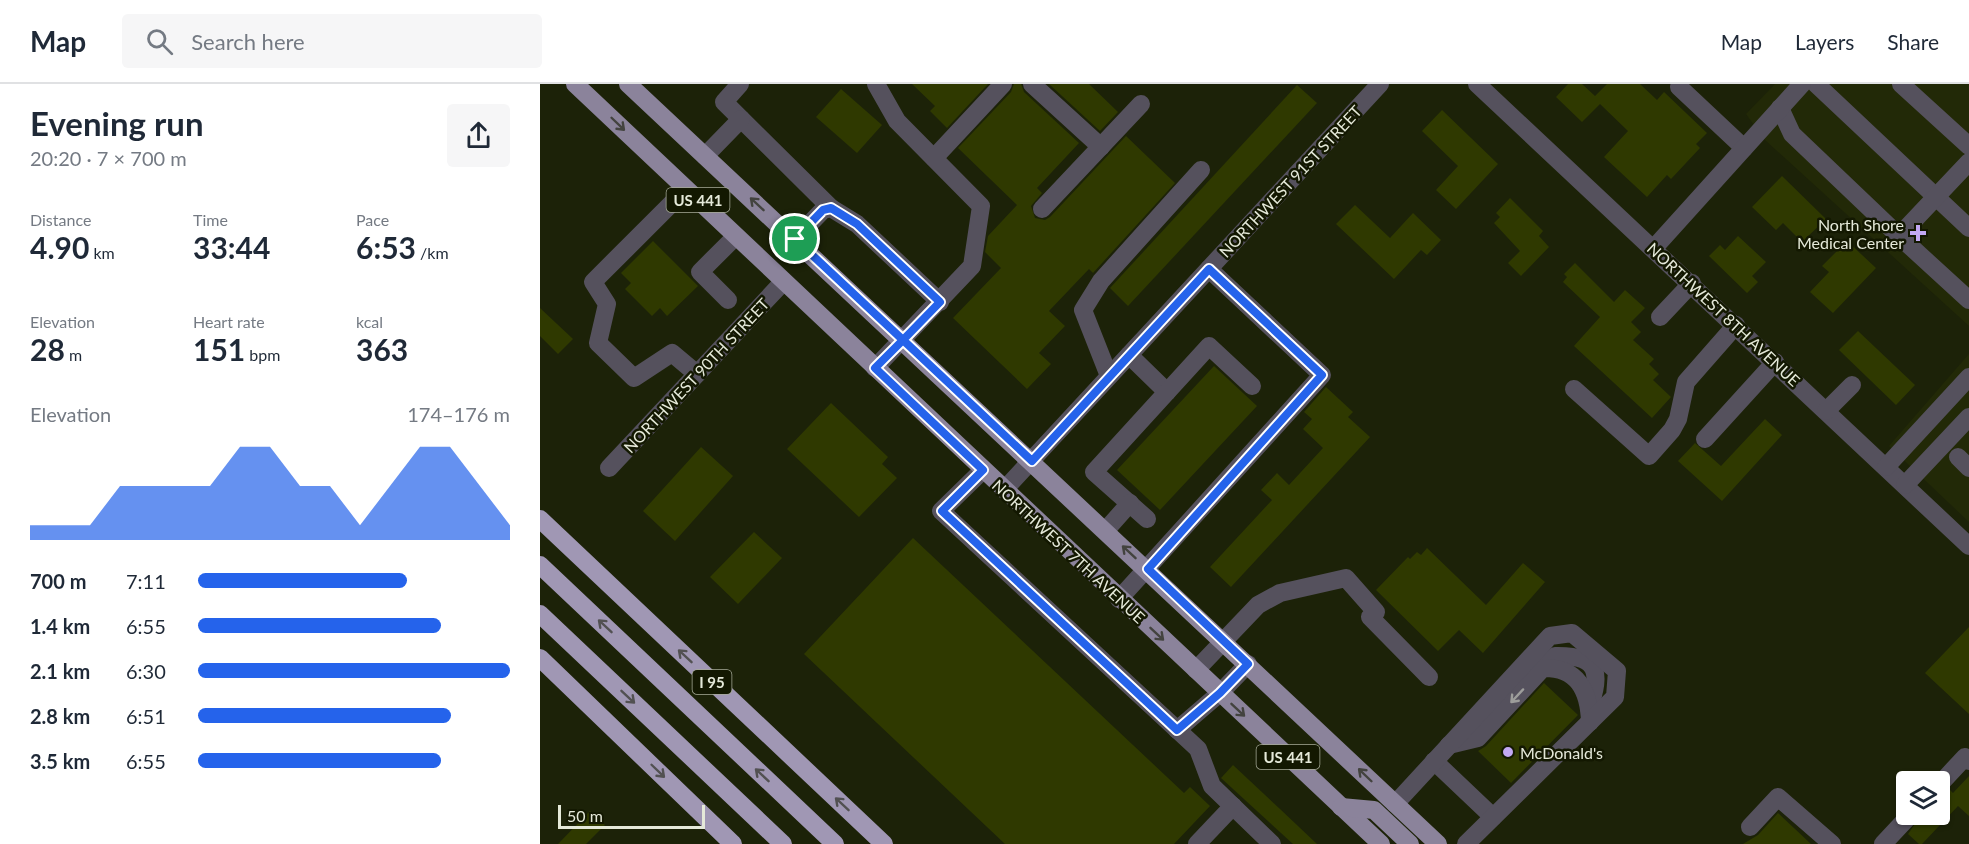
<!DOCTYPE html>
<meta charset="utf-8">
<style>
body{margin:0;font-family:Lato,sans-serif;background:#f6f6f7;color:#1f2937;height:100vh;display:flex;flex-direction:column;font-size:22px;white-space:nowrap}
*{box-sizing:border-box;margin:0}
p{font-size:20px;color:#747a83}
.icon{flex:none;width:33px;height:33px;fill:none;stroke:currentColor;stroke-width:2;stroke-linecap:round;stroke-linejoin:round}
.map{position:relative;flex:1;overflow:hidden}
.drawer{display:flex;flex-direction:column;background:#fff;width:540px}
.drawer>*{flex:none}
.buttons{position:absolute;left:1356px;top:687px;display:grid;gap:12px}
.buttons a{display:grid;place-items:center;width:54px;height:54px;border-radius:6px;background:#fff;box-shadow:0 2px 4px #0004;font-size:30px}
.scale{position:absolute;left:18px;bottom:15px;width:147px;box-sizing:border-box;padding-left:6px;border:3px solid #e5e9d9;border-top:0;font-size:16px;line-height:21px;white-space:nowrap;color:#e5e9d9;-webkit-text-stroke:4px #131801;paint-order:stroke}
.pin{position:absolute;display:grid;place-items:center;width:51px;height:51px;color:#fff;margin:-26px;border:3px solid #fff;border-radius:50%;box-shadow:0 2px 6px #0007}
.round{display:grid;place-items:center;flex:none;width:63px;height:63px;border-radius:6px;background:#f6f6f7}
.summary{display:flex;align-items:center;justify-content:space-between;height:102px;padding:0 30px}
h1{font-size:33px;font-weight:700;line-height:45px}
.figures{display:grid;grid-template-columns:repeat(3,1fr);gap:9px;height:102px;padding:6px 30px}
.figures div{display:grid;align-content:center}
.figures b{font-size:30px;font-weight:700}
.figures small{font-size:16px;font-weight:400}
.figures p{font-size:16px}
.chart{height:168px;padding:12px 30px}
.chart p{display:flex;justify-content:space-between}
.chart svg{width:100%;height:108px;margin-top:6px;fill:#2563eb;opacity:.7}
ul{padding:0 30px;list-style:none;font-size:20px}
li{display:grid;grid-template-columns:96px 72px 1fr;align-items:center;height:45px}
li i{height:15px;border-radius:8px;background:#2563eb}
header{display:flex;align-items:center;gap:36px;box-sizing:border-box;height:84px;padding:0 30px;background:#fff;border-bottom:2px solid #e0e1e3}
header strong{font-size:28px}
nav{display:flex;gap:33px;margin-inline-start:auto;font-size:21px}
.search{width:420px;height:54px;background:#f6f6f7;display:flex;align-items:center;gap:15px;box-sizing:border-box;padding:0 21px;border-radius:6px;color:#747a83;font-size:22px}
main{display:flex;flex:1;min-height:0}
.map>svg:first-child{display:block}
.built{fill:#222907}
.building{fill:#2f3900}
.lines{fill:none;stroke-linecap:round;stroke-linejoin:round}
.minor{stroke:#55515d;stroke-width:18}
.major{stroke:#8b839b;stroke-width:18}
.highway{stroke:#a097b4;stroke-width:18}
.oneway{stroke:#43433f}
.oneway2{stroke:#525152}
.oneway3{stroke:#9d9d9b}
.route-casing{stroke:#fff;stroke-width:12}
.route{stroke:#2563eb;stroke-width:8}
.poi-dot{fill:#c2a8f3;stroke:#131801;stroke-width:2}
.labels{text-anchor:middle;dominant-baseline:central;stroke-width:5;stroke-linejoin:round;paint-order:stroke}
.shield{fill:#131801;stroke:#a6aa98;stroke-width:1.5}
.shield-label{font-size:15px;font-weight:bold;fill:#e5e9d9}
.street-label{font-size:16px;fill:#e5e9d9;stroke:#131801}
.poi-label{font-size:16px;fill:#e5e9d9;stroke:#131801;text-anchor:end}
</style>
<header>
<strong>Map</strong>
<div class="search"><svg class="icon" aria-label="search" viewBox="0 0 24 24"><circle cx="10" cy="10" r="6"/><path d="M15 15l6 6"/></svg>Search here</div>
<nav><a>Map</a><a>Layers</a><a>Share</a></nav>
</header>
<main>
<section class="drawer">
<div class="summary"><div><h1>Evening run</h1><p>20:20 · 7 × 700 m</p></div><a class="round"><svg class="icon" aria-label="share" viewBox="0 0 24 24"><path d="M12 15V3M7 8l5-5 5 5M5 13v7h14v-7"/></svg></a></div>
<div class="figures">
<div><p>Distance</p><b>4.90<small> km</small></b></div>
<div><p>Time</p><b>33:44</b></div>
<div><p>Pace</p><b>6:53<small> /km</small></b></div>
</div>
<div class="figures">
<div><p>Elevation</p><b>28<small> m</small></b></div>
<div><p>Heart rate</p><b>151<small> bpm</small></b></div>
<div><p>kcal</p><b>363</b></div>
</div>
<div class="chart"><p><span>Elevation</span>174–176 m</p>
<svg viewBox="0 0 160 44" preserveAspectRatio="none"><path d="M0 44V38L10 38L20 38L30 22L40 22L50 22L60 22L70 6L80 6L90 22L100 22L110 38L120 22L130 6L140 6L150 22L160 38V44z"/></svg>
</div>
<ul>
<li><b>700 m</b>7:11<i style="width:67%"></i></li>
<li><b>1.4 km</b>6:55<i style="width:78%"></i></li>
<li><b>2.1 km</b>6:30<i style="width:100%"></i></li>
<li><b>2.8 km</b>6:51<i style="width:81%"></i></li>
<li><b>3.5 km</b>6:55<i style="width:78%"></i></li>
</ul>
</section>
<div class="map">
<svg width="1429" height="760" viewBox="0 0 1429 760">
<rect width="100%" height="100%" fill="#1c2208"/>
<!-- built -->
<g class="built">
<polygon points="1235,0 1429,0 1429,242 1225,56 1206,30"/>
<polygon points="1429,270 1429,438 1349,362"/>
</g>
<!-- building -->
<g class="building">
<polygon points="372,0 448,0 407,44 390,27 395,22"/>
<polygon points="474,0 481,0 484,8 539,59 497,104 502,109 491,122 495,134 505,136 510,133 586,52 635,99 553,189 549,185 509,227 525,242 499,269 511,280 487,305 413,234 461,184 445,168 448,152 477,121 418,64 471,8"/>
<polygon points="509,0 549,0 578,28 560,47"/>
<polygon points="1028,0 1042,0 1055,12 1067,0 1100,0 1117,16 1124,8 1167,49 1156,60 1160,64 1131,95 1127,91 1107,113 1064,73 1088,47 1060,20 1042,38 1016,13"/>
<polygon points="757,1 777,19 588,222 570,204"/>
<polygon points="301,5 342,41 317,69 276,33"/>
<polygon points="902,26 958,80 916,125 896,106 918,82 882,47"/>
<polygon points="1242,92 1286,135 1262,158 1243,139 1236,146 1212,123"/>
<polygon points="970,114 1003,147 999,152 1009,163 981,192 968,179 980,167 954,139 960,133 956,129"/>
<polygon points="815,121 850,154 873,129 901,156 887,171 881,166 854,195 796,140"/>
<polygon points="1198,152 1226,178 1212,192 1218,198 1207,209 1169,172 1180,161 1185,166"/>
<polygon points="113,157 158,202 127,232 120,224 112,232 85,205 91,199 81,189"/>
<polygon points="1307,157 1336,184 1293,229 1270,208 1289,188 1282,182"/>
<polygon points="1035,179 1074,218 1085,206 1105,224 1091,238 1101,248 1093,256 1114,275 1109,280 1119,290 1113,296 1131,313 1112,334 1034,262 1060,233 1023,198 1027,193 1024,190"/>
<polygon points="0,224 33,255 18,270 0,252"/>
<polygon points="1318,247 1375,301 1356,321 1299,266"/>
<polygon points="674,282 717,322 620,426 577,386"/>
<polygon points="786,303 813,328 808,333 830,353 691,503 670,483 732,416 721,406 737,389 749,401 783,364 763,345 772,335 764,328"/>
<polygon points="291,319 348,373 342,380 357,394 319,433 247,365"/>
<polygon points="1225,335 1242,351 1182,417 1138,377 1155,359 1181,382"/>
<polygon points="161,363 193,392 135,457 103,427"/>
<polygon points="214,448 242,474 198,520 170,493"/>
<polygon points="373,454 644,709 650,703 670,722 634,760 465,760 264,570"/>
<polygon points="887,464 946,521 983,479 1005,498 943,569 919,546 898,567 836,506 868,473 870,475 877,468 881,471"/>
<polygon points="1429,543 1429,630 1385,589"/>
<polygon points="1004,599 1038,631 971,699 938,667 946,662"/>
<polygon points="693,681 740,725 777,760 753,760 681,694"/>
<polygon points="1429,692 1429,732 1418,722 1382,760 1379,760 1368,750 1382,730 1400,730 1400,711 1410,706 1413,709"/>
<polygon points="50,727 65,741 46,760 18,760"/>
<polygon points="1238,729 1271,760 1203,760 1218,751"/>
</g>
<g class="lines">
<!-- minor -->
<g class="minor">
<polyline points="200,0 184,18 291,124"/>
<polyline points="492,0 561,63"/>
<polyline points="937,0 1429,462"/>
<polyline points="1276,0 1429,144"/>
<polyline points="1361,0 1429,62"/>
<polyline points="1139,3 1204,64"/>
<polyline points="1240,24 1252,50 1359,152 1429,78"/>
<polyline points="165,72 201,35"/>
<polyline points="394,74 463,0"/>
<polyline points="146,105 53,198 67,220 58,259 94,294 132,269 157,290"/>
<polyline points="502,125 601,20"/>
<polyline points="1359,152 1429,216"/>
<polyline points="255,155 283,126 291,124 317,140 400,218"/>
<polyline points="1114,164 1262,0"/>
<polyline points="188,216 160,188 196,152"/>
<polyline points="1120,233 1152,199"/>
<polyline points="589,271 627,308"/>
<polyline points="335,284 432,182 441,122 357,37 336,0"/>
<polyline points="569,292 543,226 561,197 661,86"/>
<polyline points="1034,305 1109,372 1132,346 1138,335 1146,298 1196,241"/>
<polyline points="1286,327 1312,301"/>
<polyline points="1165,355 1235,278"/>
<polyline points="1418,373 1429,384"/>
<polyline points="1346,383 1429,293"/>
<polyline points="69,384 243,198"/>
<polyline points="443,386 401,427 658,665 672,702 732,760"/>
<polyline points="1365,401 1429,333"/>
<polyline points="464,406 840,0"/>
<polyline points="607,435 554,388 669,262 712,302"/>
<polyline points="566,446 590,419"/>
<polyline points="579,515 782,291 669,185"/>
<path d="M1004 583 1015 572C1058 571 1062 587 1049 624"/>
<polyline points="656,586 718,521 740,509 806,494 836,528 830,533 889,593"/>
<polyline points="637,646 680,609 708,580"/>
<path d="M909 661 938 654 1003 584C1037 583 1049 606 1050 638"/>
<polyline points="894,677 953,733"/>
<polyline points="1400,700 1425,673 1429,677"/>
<polyline points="855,720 1010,552 1032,549 1077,587 1075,613 926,760"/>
<polyline points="1210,743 1238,713 1292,760"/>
<polyline points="657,760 693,722"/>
<polyline points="1343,760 1371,730"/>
</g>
<!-- major -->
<g class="major">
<polyline points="35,0 841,760"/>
<polyline points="88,0 898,760"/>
<polyline points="801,723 834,726 870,760"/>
</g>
<!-- highway -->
<g class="highway">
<polyline points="0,435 344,760"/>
<polyline points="0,481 295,760"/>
<polyline points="0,530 243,760"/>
<polyline points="0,574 193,760"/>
</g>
</g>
<!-- one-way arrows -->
<defs><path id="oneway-shaft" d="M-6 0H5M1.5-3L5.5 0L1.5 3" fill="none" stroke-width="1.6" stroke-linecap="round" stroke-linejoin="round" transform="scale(1.5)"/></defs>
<g class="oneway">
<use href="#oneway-shaft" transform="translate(78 40) rotate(44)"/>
<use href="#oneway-shaft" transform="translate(217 120) rotate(-137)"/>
<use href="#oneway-shaft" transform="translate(589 468) rotate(-137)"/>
<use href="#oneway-shaft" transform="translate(617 550) rotate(43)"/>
<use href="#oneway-shaft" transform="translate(698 626) rotate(43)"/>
<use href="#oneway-shaft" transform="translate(825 691) rotate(-136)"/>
</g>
<g class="oneway2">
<use href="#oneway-shaft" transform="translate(65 542) rotate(-137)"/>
<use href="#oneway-shaft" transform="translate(145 572) rotate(-137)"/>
<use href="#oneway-shaft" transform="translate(88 613) rotate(43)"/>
<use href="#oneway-shaft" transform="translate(118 687) rotate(44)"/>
<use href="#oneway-shaft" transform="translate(222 691) rotate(-137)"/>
<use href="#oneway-shaft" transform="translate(302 720) rotate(-137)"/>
</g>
<use class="oneway3" href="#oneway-shaft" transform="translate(977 612) rotate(133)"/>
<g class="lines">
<!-- route casing -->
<g class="route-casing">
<polyline id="route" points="255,155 363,256 335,284 443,386 402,427 637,646 680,609 708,580 608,485 782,291 669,185 492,377 363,256 400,218 317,140 291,124 283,126 255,155"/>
</g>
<!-- route -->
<use href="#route" class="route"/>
</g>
<!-- markers -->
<g class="poi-dot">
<path d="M1375 140h6v6h6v6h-6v6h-6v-6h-6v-6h6z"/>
<circle cx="968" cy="668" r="6"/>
</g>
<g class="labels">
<!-- shield labels -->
<g class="shield">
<rect x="126.5" y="104" width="63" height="24" rx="4.5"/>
<rect x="152.5" y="586" width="39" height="24" rx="4.5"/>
<rect x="716.5" y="661" width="63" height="24" rx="4.5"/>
</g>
<g class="shield-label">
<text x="158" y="116">US 441</text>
<text x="172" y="598">I 95</text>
<text x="748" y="673">US 441</text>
</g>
<!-- street labels -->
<g class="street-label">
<text transform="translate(750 97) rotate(-47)">NORTHWEST 91ST STREET</text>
<text transform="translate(1184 230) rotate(43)">NORTHWEST 8TH AVENUE</text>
<text transform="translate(156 291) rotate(-47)">NORTHWEST 90TH STREET</text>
<text transform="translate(529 467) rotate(43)">NORTHWEST 7TH AVENUE</text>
</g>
<!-- poi labels -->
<g class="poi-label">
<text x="1364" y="140">North Shore<tspan x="1364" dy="18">Medical Center</tspan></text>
<text x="980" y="668" text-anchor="start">McDonald's</text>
</g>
</g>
</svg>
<div class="buttons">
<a><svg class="icon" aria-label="layers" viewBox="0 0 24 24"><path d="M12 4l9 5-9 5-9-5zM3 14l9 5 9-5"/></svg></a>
</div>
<div class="scale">50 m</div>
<div class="pin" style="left:255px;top:155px;background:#1e9e55"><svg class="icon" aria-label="arrive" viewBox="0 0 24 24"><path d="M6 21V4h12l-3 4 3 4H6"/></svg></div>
</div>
</main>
